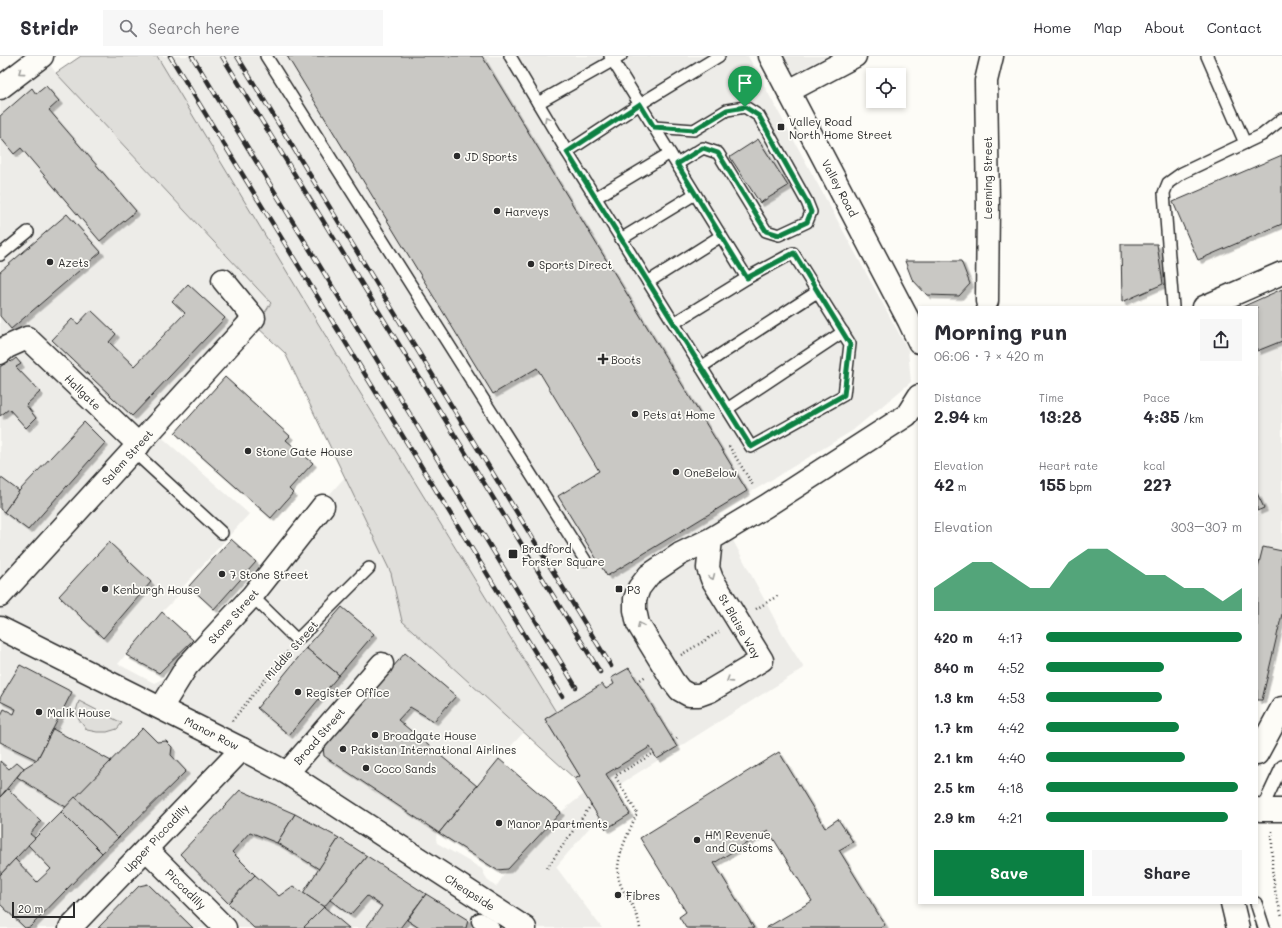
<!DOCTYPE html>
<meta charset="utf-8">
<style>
body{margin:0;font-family:Mali,sans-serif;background:#f7f7f7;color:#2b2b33;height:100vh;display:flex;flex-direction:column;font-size:15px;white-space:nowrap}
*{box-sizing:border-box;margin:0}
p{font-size:13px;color:#7c7c81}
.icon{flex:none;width:22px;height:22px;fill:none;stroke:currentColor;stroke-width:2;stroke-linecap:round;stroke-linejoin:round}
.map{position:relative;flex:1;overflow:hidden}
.sheet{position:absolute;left:918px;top:250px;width:340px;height:598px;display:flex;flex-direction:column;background:#fff;border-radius:0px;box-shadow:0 2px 6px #0003}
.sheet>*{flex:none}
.fabs{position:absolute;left:866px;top:12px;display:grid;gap:8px}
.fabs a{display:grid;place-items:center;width:40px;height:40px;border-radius:0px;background:#fff;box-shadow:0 2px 6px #0003;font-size:20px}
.scale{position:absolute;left:12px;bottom:10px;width:63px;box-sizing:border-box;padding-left:4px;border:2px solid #2b2b2b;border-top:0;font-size:11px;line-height:14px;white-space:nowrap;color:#2b2b2b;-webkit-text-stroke:3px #fdfcf7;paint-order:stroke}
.pin{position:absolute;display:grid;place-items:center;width:34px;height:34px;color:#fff;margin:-41px -17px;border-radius:50% 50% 50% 0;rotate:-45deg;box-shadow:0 0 4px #0007}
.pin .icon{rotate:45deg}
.round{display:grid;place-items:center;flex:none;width:42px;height:42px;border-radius:0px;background:#f7f7f7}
.head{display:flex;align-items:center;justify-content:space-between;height:68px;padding:0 16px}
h1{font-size:22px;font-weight:700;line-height:30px}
.stats{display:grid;grid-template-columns:repeat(3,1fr);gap:6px;height:68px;padding:4px 16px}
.stats div{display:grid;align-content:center}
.stats b{font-size:17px;font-weight:700}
.stats small{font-size:11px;font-weight:400}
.stats p{font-size:11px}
.chart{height:112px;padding:8px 16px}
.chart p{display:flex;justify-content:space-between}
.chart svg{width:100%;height:72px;margin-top:4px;fill:#0b8043;opacity:.7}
.button{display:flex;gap:8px;margin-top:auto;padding:8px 16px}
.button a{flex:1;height:46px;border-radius:0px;background:#0b8043;color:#fff;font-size:16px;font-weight:700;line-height:46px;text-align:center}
.button a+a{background:#f7f7f7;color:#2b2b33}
ul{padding:0 16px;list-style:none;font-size:13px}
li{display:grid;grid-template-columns:64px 48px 1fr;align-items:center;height:30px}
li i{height:10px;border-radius:5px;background:#0b8043}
header{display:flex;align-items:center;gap:24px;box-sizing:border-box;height:56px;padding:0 20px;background:#fff;border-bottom:1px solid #e1e1e2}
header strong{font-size:19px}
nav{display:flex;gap:22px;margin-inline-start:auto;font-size:14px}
.search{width:280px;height:36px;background:#f7f7f7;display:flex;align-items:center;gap:10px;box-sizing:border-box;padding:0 14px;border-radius:0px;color:#7c7c81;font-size:15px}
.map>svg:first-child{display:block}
.built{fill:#edece8}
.green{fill:#dfdeda;stroke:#858482}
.building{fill:#c9c8c4;stroke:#2b2b2b;filter:url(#shadow)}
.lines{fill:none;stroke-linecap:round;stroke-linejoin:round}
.service-casing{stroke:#2b2b2b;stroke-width:14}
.pedestrian-casing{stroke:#2b2b2b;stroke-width:19}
.minor-casing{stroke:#2b2b2b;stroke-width:25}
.tertiary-casing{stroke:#2b2b2b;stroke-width:25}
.primary-casing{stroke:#2b2b2b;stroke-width:25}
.path{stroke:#2b2b2b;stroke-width:2.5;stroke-dasharray:1 3;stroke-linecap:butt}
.service{stroke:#fdfcf7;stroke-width:11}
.pedestrian{stroke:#fdfcf7;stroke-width:16}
.minor{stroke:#fdfcf7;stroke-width:22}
.tertiary{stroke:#fdfcf7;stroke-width:22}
.primary{stroke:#fdfcf7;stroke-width:22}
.rail-casing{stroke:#2b2b2b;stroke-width:4.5}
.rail{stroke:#fdfcf7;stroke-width:3;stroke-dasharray:9;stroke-linecap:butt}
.oneway{stroke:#9e9e9b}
.route-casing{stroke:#fff;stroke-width:8}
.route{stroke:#0b8043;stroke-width:5}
.poi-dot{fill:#2b2b2b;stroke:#fdfcf7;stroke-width:1.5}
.labels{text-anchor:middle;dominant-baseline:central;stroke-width:3.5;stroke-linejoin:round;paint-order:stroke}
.poi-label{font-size:11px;fill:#2b2b2b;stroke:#fdfcf7;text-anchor:start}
.street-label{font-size:11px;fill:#2b2b2b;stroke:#fdfcf7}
</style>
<header>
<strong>Stridr</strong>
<div class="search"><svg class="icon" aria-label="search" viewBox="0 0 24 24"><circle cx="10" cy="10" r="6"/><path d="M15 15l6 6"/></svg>Search here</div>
<nav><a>Home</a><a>Map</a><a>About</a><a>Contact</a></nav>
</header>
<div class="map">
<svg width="1282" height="872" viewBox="0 0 1282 872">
<defs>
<filter id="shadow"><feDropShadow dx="3.5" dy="3.5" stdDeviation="0" flood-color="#0004"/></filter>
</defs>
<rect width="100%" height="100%" fill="#fdfcf7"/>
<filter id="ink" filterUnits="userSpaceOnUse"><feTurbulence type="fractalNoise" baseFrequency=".025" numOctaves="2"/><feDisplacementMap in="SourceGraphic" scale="8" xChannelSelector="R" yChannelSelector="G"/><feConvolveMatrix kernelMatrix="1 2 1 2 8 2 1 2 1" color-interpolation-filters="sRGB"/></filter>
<g filter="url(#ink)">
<!-- built -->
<g class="built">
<polygon points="154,0 748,0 908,294 911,326 852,375 718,456 783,579 804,612 614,732 630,758 606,773 601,765 597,768 595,765 556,811 602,872 0,872 0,45 49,7 56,17 271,247 256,270 157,377 249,458 182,532 184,534 162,556 118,608 154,627 167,621 345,421 391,517 402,565 524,676 499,703 439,777 437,776 436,783 437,787 482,813 487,824 496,831 508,813 561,756 584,738 575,723 580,720 545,663 556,656"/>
<polygon points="783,0 827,0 791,19"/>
<polygon points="1282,233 1282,558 1262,644 1257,644 1257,251 1242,251"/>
</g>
<!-- green -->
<g class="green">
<polygon points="81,0 157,0 348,317 556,656 545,663 580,720 575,723 402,565 391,517 285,297 256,270 271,247 56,17"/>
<polygon points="79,645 122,667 117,673 107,676 97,676 87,674 79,664 76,655"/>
</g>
<!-- building -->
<g class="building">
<polygon points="287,0 482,0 747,435 607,520 558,440 599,415 537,312 493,338"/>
<polygon points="46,30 59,45 49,54 136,155 100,185 21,92 14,98 0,81 0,60 32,32 36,38"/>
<polygon points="758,83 788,130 760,147 730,101"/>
<polygon points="1282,99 1282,168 1198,204 1173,146"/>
<polygon points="67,158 101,196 11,273 0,260 0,216"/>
<polygon points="1121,188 1157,188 1163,228 1122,246"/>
<polygon points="905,205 961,205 970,228 959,240 927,239 912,223"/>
<polygon points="188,228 225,262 132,360 52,284 72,263 78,268 91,254 116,278 109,286 134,310 185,257 172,245"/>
<polygon points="1282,233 1282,285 1257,295 1257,251 1242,251"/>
<polygon points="16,302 21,308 16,311 40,336 26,349 36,362 26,372 9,353 0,360 0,311 9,304 11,306"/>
<polygon points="225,321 290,380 286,384 313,407 289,433 293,437 271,462 175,377"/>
<polygon points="84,366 105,387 28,474 4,456 19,435"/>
<polygon points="0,421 19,435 4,456 0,453"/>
<polygon points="1257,437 1264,452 1257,455"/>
<polygon points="231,483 256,506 214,553 189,530"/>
<polygon points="109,486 151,526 103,582 59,540"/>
<polygon points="1263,491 1282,495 1282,558 1262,644 1257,644 1257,515"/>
<polygon points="342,551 374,578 339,619 306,592"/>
<polygon points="162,556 193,584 159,617 126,599"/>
<polygon points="306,592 339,619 289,679 257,652"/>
<polygon points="405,597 456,640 434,665 410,651 398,664 477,730 439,777 324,700 323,692"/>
<polygon points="20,609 72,636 37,704 0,686 0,661 4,653 14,658 16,653 0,645 0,642"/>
<polygon points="629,612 677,691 657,703 650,691 606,718 630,758 606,773 575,723 580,720 545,663 602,628 606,633 614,628 611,622"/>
<polygon points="143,672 157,686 166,685 172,691 171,699 186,715 118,782 75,741"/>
<polygon points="53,673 111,705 66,751 17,721 24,712 37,704"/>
<polygon points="779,696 825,772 838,763 853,786 839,794 885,869 880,872 766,872 812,845 768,774 714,807 754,872 686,872 679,861 686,856 640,782"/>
<polygon points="499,703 561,756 508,813 497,814 439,777"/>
<polygon points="0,705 9,713 17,706 24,712 0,741"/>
<polygon points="8,733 41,765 30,778 35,782 0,819 0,741"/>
<polygon points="240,734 295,758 277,787 250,776 232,796 255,819 228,847 180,798"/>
<polygon points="75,741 118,782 102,797 61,756"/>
<polygon points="61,756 102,797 30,871 25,872 0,848 0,819 15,803 37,826 51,813 28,789"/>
<polygon points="295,758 339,782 319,813 277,787"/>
<polygon points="339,782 367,800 324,851 303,837"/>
<polygon points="367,800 426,838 400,872 366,872 382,850 367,840 350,859 330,844"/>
<polygon points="255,819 279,840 293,830 324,851 303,872 254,872 228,847"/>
<polygon points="148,828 193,872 98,872 139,830"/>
<polygon points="426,838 468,864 466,872 419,872 407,864"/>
<polygon points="324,851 349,872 303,872"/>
</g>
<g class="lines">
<!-- service casing -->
<g class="service-casing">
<g id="service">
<polyline points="266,0 585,504"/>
<polyline points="510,0 567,96 751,391 844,339 850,288 793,197 747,222 674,267"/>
<polyline points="610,0 747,222"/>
<polyline points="1207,0 1245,87"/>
<polyline points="538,47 621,0"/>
<polyline points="654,71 694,74 727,54 745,51 759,60 807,146 811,156 807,166 779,179 766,175 718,97 703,92 677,108"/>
<polyline points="567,96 640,48 719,0"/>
<polyline points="595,142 670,97"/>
<polyline points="621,183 695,138"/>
<polyline points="0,199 28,176"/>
<polyline points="648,226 721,180"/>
<polyline points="1173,251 1164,137 1168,127 1182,117 1262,79 1282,63"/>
<polyline points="701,311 817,236"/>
<polyline points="727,353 843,276"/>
<polyline points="133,395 222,477"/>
<polyline points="252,540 297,584 369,512"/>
<polyline points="1260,757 1282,710"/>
<polyline points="1256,847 1264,872"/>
</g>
</g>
<!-- pedestrian casing -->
<g class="pedestrian-casing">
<polyline id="pedestrian" points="480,865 491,872"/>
</g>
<!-- minor casing -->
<g class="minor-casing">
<g id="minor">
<polyline points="770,0 909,265 919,286"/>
<polyline points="789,35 855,0"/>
<polyline points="987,245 988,149 986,25 992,0"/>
<polyline points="1204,251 1282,217"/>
<polyline points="0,297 7,291 27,282 139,389"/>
<polyline points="711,483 708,512 712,523 762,604 710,635 699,639 689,639 680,634 673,625 638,568 635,554 635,543 639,532 649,519 680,498 711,483 766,450 907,359 919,340"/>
<polyline points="0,540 254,262 223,224"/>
<polyline points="161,652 187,610 252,540 323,450"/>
<polyline points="287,717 382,608"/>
<polyline points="1257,753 1261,754 1282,754"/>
<polyline points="146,793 225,872"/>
<polyline points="70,872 242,693"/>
</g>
</g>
<!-- tertiary casing -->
<g class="tertiary-casing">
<g id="tertiary">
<polyline points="0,572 242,693 287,717 525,872"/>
<polyline points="1257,698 1282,652"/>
<polyline points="1232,847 1238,872"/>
</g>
</g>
<!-- primary casing -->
<g class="primary-casing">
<polyline id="primary" points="0,32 42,0"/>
</g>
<!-- path -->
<g class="path">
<polyline points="729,390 754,431"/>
<polyline points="756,553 779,539"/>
<polyline points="681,599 719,576"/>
<polyline points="637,626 646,620"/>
<polyline points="232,665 288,595"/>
<polyline points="673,685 679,681"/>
<polyline points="1272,775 1272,813 1276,840 1282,860"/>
<polyline points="547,812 591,749"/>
<path d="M640 872C639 867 638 862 636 857 632 847 624 838 620 827 612 806 629 777 637 757L615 720 654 697"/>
</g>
<!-- service -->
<use href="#service" class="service"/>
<!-- pedestrian -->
<use href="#pedestrian" class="pedestrian"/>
<!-- minor -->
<use href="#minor" class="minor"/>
<!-- tertiary -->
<use href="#tertiary" class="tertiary"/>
<!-- primary -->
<use href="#primary" class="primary"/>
<!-- rail casing -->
<g class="rail-casing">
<g id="rail">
<polyline points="170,0 562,640"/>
<polyline points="192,0 576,631"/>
<polyline points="222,0 600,616"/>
<polyline points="237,0 611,610"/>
</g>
</g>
<!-- rail -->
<use href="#rail" class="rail"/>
</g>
<!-- one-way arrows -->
<defs><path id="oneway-chevron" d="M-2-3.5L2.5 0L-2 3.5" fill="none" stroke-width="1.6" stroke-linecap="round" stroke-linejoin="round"/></defs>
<g class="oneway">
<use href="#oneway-chevron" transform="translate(21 16) rotate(143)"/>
<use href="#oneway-chevron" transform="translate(547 63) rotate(-120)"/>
<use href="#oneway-chevron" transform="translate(712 521) rotate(67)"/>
<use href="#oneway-chevron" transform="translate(640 569) rotate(-115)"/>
<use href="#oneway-chevron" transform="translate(729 624) rotate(148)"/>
</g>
</g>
<g class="lines" filter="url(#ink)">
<!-- route casing -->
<g class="route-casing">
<polygon id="route" points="640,48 654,71 694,74 727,54 745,51 759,60 807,146 811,156 807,166 779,179 766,175 718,97 703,92 677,108 747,222 794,197 850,288 844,339 751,391 567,96"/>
</g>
<!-- route -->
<use href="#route" class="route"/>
</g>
<!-- markers -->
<g class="poi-dot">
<rect x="777" y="67" width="8" height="8" rx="2"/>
<circle cx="457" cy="100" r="4"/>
<circle cx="497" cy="155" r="4"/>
<circle cx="50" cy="206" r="4"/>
<circle cx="531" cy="208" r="4"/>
<path d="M601 297h4v4h4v4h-4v4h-4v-4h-4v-4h4z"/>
<circle cx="635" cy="358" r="4"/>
<circle cx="248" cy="395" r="4"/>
<circle cx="676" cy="416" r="4"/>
<rect x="508" y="493" width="10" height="10" rx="2"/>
<circle cx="222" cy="518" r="4"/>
<circle cx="105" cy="533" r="4"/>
<rect x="615" y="529" width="8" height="8" rx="2"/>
<circle cx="298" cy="636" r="4"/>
<circle cx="39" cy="656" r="4"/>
<circle cx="375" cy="679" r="4"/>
<circle cx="343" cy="693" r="4"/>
<circle cx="366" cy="712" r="4"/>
<circle cx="499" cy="767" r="4"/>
<circle cx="697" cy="784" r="4"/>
<circle cx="618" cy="839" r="4"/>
</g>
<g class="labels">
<!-- poi labels -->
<g class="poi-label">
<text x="789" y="65">Valley Road<tspan x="789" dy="13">North Home Street</tspan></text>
<text x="465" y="100">JD Sports</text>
<text x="505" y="155">Harveys</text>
<text x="58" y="206">Azets</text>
<text x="539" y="208">Sports Direct</text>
<text x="611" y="303">Boots</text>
<text x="643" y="358">Pets at Home</text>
<text x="256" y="395">Stone Gate House</text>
<text x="684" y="416">OneBelow</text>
<text x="522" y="492">Bradford<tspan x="522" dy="13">Forster Square</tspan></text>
<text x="230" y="518">7 Stone Street</text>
<text x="113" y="533">Kenburgh House</text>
<text x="627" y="533">P3</text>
<text x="306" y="636">Register Office</text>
<text x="47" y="656">Malik House</text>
<text x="383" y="679">Broadgate House</text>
<text x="351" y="693">Pakistan International Airlines</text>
<text x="374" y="712">Coco Sands</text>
<text x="507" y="767">Manor Apartments</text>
<text x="705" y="778">HM Revenue<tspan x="705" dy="13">and Customs</tspan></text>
<text x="626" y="839">Fibres</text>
</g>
<!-- street labels -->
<g class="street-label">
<text transform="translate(987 122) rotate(-90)">Leeming Street</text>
<text transform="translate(840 132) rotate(62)">Valley Road</text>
<text transform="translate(83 336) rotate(44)">Hallgate</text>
<text transform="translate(127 401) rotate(-48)">Salem Street</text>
<text transform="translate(233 560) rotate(-48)">Stone Street</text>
<text transform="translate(740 570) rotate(60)">St Blaise Way</text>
<text transform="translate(291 594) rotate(-49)">Middle Street</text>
<text transform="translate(212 677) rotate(27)">Manor Row</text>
<text transform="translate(319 680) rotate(-49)">Broad Street</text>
<text transform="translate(156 782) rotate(-47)">Upper Piccadilly</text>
<text transform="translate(186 833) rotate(45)">Piccadilly</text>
<text transform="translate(470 836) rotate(33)">Cheapside</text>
</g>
</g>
</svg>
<div class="fabs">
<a><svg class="icon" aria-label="locate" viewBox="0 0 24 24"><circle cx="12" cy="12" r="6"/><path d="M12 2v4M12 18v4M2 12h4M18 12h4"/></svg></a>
</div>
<div class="scale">20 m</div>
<div class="pin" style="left:745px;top:51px;background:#1e9e55"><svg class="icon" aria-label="arrive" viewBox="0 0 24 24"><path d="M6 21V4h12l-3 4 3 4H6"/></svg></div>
<section class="sheet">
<div class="head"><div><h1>Morning run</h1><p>06:06 · 7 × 420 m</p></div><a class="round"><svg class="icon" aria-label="share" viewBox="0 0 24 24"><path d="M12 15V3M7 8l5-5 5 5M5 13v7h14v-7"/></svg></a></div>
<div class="stats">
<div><p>Distance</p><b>2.94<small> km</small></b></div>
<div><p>Time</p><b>13:28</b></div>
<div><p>Pace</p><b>4:35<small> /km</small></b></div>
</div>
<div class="stats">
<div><p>Elevation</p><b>42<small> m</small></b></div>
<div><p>Heart rate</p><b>155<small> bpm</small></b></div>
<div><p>kcal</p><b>227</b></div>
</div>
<div class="chart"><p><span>Elevation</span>303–307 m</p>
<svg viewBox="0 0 160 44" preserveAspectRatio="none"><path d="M0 44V30L10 22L20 14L30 14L40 22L50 30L60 30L70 14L80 6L90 6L100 14L110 22L120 22L130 30L140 30L150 38L160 30V44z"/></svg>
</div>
<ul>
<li><b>420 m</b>4:17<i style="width:100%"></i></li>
<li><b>840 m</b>4:52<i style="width:60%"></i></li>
<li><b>1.3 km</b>4:53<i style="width:59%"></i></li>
<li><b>1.7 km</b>4:42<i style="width:68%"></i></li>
<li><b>2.1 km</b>4:40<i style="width:71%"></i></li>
<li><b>2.5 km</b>4:18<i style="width:98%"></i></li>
<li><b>2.9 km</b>4:21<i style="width:93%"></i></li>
</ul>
<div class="button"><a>Save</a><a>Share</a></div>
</section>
</div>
